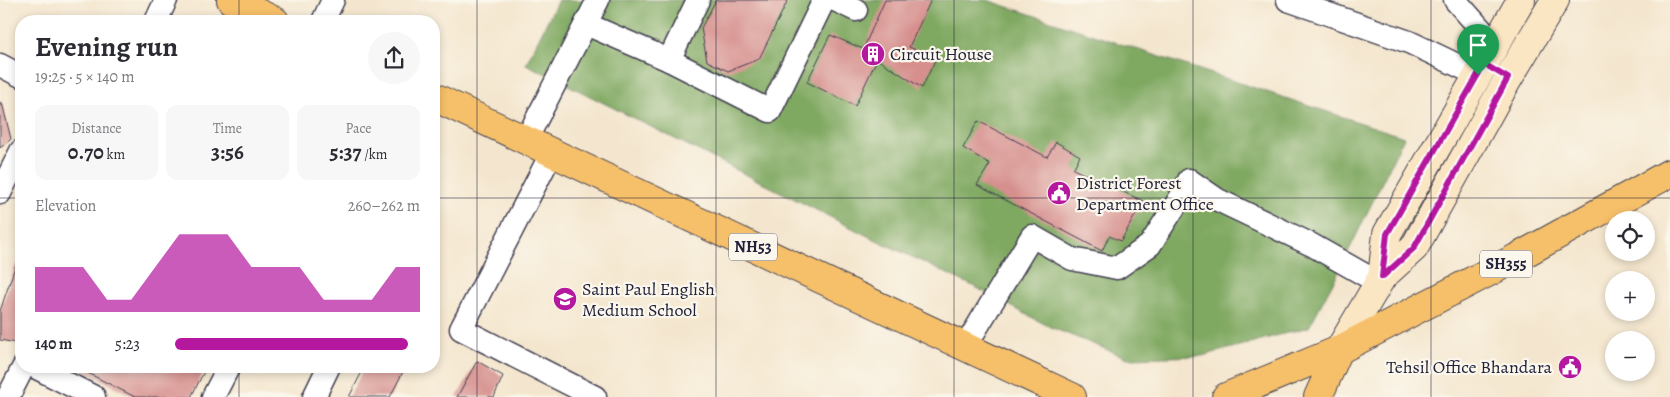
<!DOCTYPE html>
<meta charset="utf-8">
<style>
body{margin:0;font-family:Alegreya,serif;background:#f7f7f7;color:#2b2b33;height:100vh;display:flex;flex-direction:column;font-size:19px;white-space:nowrap}
*{box-sizing:border-box;margin:0}
p{font-size:16px;color:#7c7c81}
.icon{flex:none;width:28px;height:28px;fill:none;stroke:currentColor;stroke-width:2;stroke-linecap:round;stroke-linejoin:round}
.map{position:relative;flex:1;overflow:hidden}
.drawer{position:absolute;left:15px;top:15px;width:425px;height:358px;display:flex;flex-direction:column;background:#fff;border-radius:20px;box-shadow:0 2px 8px #0003}
.drawer>*{flex:none}
.controls{position:absolute;left:1605px;top:211px;display:grid;gap:10px}
.controls a{display:grid;place-items:center;width:50px;height:50px;border-radius:50%;background:#fff;box-shadow:0 2px 8px #0003;font-size:25px}
.pin{position:absolute;display:grid;place-items:center;width:42px;height:42px;color:#fff;margin:-51px -21px;border-radius:50% 50% 50% 0;rotate:-45deg;box-shadow:0 0 5px #0007}
.pin .icon{rotate:45deg}
.round{display:grid;place-items:center;flex:none;width:52px;height:52px;border-radius:26px;background:#f7f7f7}
.head{display:flex;align-items:center;justify-content:space-between;height:85px;padding:0 20px}
h1{font-size:28px;font-weight:700;line-height:38px}
.metrics{display:grid;grid-template-columns:repeat(3,1fr);gap:8px;height:85px;padding:5px 20px}
.metrics div{display:grid;align-content:center;border-radius:12px;background:#f7f7f7;text-align:center}
.metrics b{font-size:21px;font-weight:700}
.metrics small{font-size:14px;font-weight:400}
.metrics p{font-size:14px}
.chart{height:140px;padding:10px 20px}
.chart p{display:flex;justify-content:space-between}
.chart svg{width:100%;height:90px;margin-top:5px;fill:#b5179e;opacity:.7}
ul{padding:0 20px;list-style:none;font-size:16px}
li{display:grid;grid-template-columns:80px 60px 1fr;align-items:center;height:38px}
li i{height:12px;border-radius:6px;background:#b5179e}
.map>svg:first-child{display:block}
.forest{fill:#7fa860;stroke:#50654e}
.building{fill:#d68f8d}
.lines{fill:none;stroke-linecap:round;stroke-linejoin:round}
.street-casing{stroke:#423f51;stroke-width:25}
.secondary-casing{stroke:#423f51;stroke-width:30}
.primary-casing{stroke:#423f51;stroke-width:30}
.highway-casing{stroke:#423f51;stroke-width:30}
.street{stroke:#fff;stroke-width:22}
.secondary{stroke:#fbe6c4;stroke-width:28}
.primary{stroke:#f6c06b;stroke-width:28}
.highway{stroke:#f6c06b;stroke-width:28}
.route-casing{stroke:#fff;stroke-width:10}
.route{stroke:#b5179e;stroke-width:6}
.grid{fill:none;stroke:#22223b;stroke-width:1;stroke-opacity:0.55}
.labels{text-anchor:middle;dominant-baseline:central;stroke-width:4.5;stroke-linejoin:round;paint-order:stroke}
.shield{fill:#fbf7ec;stroke:#636270;stroke-width:1}
.shield-label{font-size:16px;font-weight:bold;fill:#22223b}
.poi-label{font-size:18px;fill:#22223b;stroke:#fbf7ec;text-anchor:start}
</style>
<div class="map">
<svg width="1670" height="397" viewBox="0 0 1670 397">
<rect width="100%" height="100%" fill="#fbf7ec"/>
<filter id="ink" filterUnits="userSpaceOnUse"><feTurbulence type="fractalNoise" baseFrequency=".02" numOctaves="2"/><feDisplacementMap in="SourceGraphic" scale="10" xChannelSelector="R" yChannelSelector="G"/><feConvolveMatrix kernelMatrix="1 2 1 2 8 2 1 2 1" color-interpolation-filters="sRGB"/></filter>
<filter id="wash" filterUnits="userSpaceOnUse"><feTurbulence type="fractalNoise" baseFrequency=".0096" numOctaves="4" result="noise"/><feDisplacementMap in="SourceGraphic" scale="20" xChannelSelector="R" yChannelSelector="G"/><feGaussianBlur stdDeviation="1.12" result="paint"/><feColorMatrix in="noise" values="0 0 0 0 0 0 0 0 0 0 0 0 0 0 0 0 0 1.4 0 .05"/><feComposite in="paint" operator="in"/></filter>
<g filter="url(#wash)">
<rect width="100%" height="100%" fill="#f4e6ce"/>
<!-- forest -->
<polygon class="forest" points="558,0 987,0 1404,137 1338,273 1309,327 1202,356 1128,358 1050,327 975,287 870,237 526,64"/>
<g id="blocks">
<!-- building -->
<g class="building">
<polygon points="716,0 788,0 759,59 728,71 707,61 701,28"/>
<polygon points="885,0 931,0 909,47 936,58 922,88 877,59 855,106 807,82 830,35 863,49"/>
<polygon points="0,102 2,103 11,139 0,148"/>
<polygon points="978,121 1047,157 1056,142 1080,156 1073,169 1143,201 1121,241 1109,236 1102,251 977,185 990,164 963,148"/>
<polygon points="21,257 21,336 17,343 0,340 0,311 15,267"/>
<polygon points="477,361 503,376 494,397 457,397"/>
<polygon points="74,366 207,366 191,397 135,397"/>
<polygon points="365,366 406,366 390,397 349,397"/>
</g>
</g>
</g>
<g filter="url(#ink)">
<use href="#blocks" fill-opacity="0" stroke="#423f51" stroke-width="1"/>
<g class="lines">
<!-- street casing -->
<g class="street-casing">
<g id="street">
<polyline points="835,0 856,10"/>
<polyline points="1288,0 1409,42 1478,75"/>
<polyline points="1455,0 1495,45"/>
<polyline points="156,21 166,0"/>
<polyline points="323,21 333,0"/>
<polyline points="586,24 669,60 770,111 824,0"/>
<polyline points="669,60 698,0"/>
<polyline points="0,65 21,76"/>
<polyline points="526,140 598,0"/>
<polyline points="552,152 461,329 595,397"/>
<polyline points="0,193 21,151"/>
<polyline points="965,347 1032,236 1072,259 1117,268 1150,245 1184,192 1189,180 1218,200 1312,245 1379,283"/>
<polyline points="33,366 94,397"/>
<polyline points="8,397 24,366"/>
<polyline points="213,397 229,366"/>
<polyline points="314,397 329,366"/>
</g>
</g>
<!-- secondary casing -->
<g class="secondary-casing">
<g id="secondary">
<polyline points="1382,277 1387,234 1521,0"/>
<polyline points="1339,350 1382,277 1414,248 1508,79 1555,0"/>
</g>
</g>
<!-- primary casing -->
<g class="primary-casing">
<g id="primary">
<polyline points="1226,397 1339,350 1516,258 1670,173"/>
<polyline points="1318,397 1339,350"/>
</g>
</g>
<!-- highway casing -->
<g class="highway-casing">
<g id="highway">
<polyline points="231,0 275,21"/>
<polyline points="434,97 1072,397"/>
</g>
</g>
<!-- street -->
<use href="#street" class="street"/>
<!-- secondary -->
<use href="#secondary" class="secondary"/>
<!-- primary -->
<use href="#primary" class="primary"/>
<!-- highway -->
<use href="#highway" class="highway"/>
</g>
</g>
<g class="lines" filter="url(#ink)">
<!-- route casing -->
<g class="route-casing">
<polygon id="route" points="1484,64 1508,78 1414,248 1382,277 1387,234"/>
</g>
<!-- route -->
<use href="#route" class="route"/>
</g>
<!-- grid -->
<path class="grid" d="M239 0V21M477 0V397M716 0V397M954 0V397M1193 0V397M1431 0V397M0 198H21M434 198H1670M239 366V397"/>
<!-- icons -->
<defs>
<g id="building-disc" transform="scale(1.25)"><circle r="9.5" fill="#b5179e" stroke="#fbf7ec"/><path d="M-4-6H4V6H1V3H-1V6H-4ZM-2.5-4.3h1.7v1.8h-1.7ZM.8-4.3h1.7v1.8H.8ZM-2.5-1h1.7V.8h-1.7ZM.8-1h1.7V.8H.8Z" fill="#fff"/></g>
<g id="civic-disc" transform="scale(1.25)"><circle r="9.5" fill="#b5179e" stroke="#fbf7ec"/><path d="M-.6-6.5H3V-4.5H.6V-3L4-1V1h2V6H-6V1h2V-1L-.6-3ZM-1.2 2.5V6h2.4V2.5Z" fill="#fff"/></g>
<g id="school-disc" transform="scale(1.25)"><circle r="9.5" fill="#b5179e" stroke="#fbf7ec"/><path d="M0-5L7-2L0 1L-7-2ZM-4 1L0 2.5L4 1V4Q0 6-4 4Z" fill="#fff"/></g>
</defs>
<g fill-rule="evenodd">
<use href="#building-disc" x="873" y="54"/>
<use href="#civic-disc" x="1059" y="193"/>
<use href="#school-disc" x="565" y="299"/>
<use href="#civic-disc" x="1570" y="367"/>
</g>
<g class="labels">
<!-- shield labels -->
<g class="shield">
<rect x="729" y="233.5" width="48" height="27" rx="4"/>
<rect x="1480" y="250.5" width="52" height="27" rx="4"/>
</g>
<g class="shield-label">
<text x="753" y="247">NH53</text>
<text x="1506" y="264">SH355</text>
</g>
<!-- poi labels -->
<g class="poi-label">
<text x="890" y="54">Circuit House</text>
<text x="1076" y="183">District Forest<tspan x="1076" dy="21">Department Office</tspan></text>
<text x="582" y="289">Saint Paul English<tspan x="582" dy="21">Medium School</tspan></text>
<text x="1552" y="367" text-anchor="end">Tehsil Office Bhandara</text>
</g>
</g>
</svg>
<div class="controls">
<a><svg class="icon" aria-label="locate" viewBox="0 0 24 24"><circle cx="12" cy="12" r="6"/><path d="M12 2v4M12 18v4M2 12h4M18 12h4"/></svg></a>
<a>+</a>
<a>−</a>
</div>
<div class="pin" style="left:1478px;top:75px;background:#1e9e55"><svg class="icon" aria-label="arrive" viewBox="0 0 24 24"><path d="M6 21V4h12l-3 4 3 4H6"/></svg></div>
<section class="drawer">
<div class="head"><div><h1>Evening run</h1><p>19:25 · 5 × 140 m</p></div><a class="round"><svg class="icon" aria-label="share" viewBox="0 0 24 24"><path d="M12 15V3M7 8l5-5 5 5M5 13v7h14v-7"/></svg></a></div>
<div class="metrics">
<div><p>Distance</p><b>0.70<small> km</small></b></div>
<div><p>Time</p><b>3:56</b></div>
<div><p>Pace</p><b>5:37<small> /km</small></b></div>
</div>
<div class="chart"><p><span>Elevation</span>260–262 m</p>
<svg viewBox="0 0 160 44" preserveAspectRatio="none"><path d="M0 44V22L10 22L20 22L30 38L40 38L50 22L60 6L70 6L80 6L90 22L100 22L110 22L120 38L130 38L140 38L150 22L160 22V44z"/></svg>
</div>
<ul>
<li><b>140 m</b>5:23<i style="width:95%"></i></li>
</ul>
</section>
</div>
